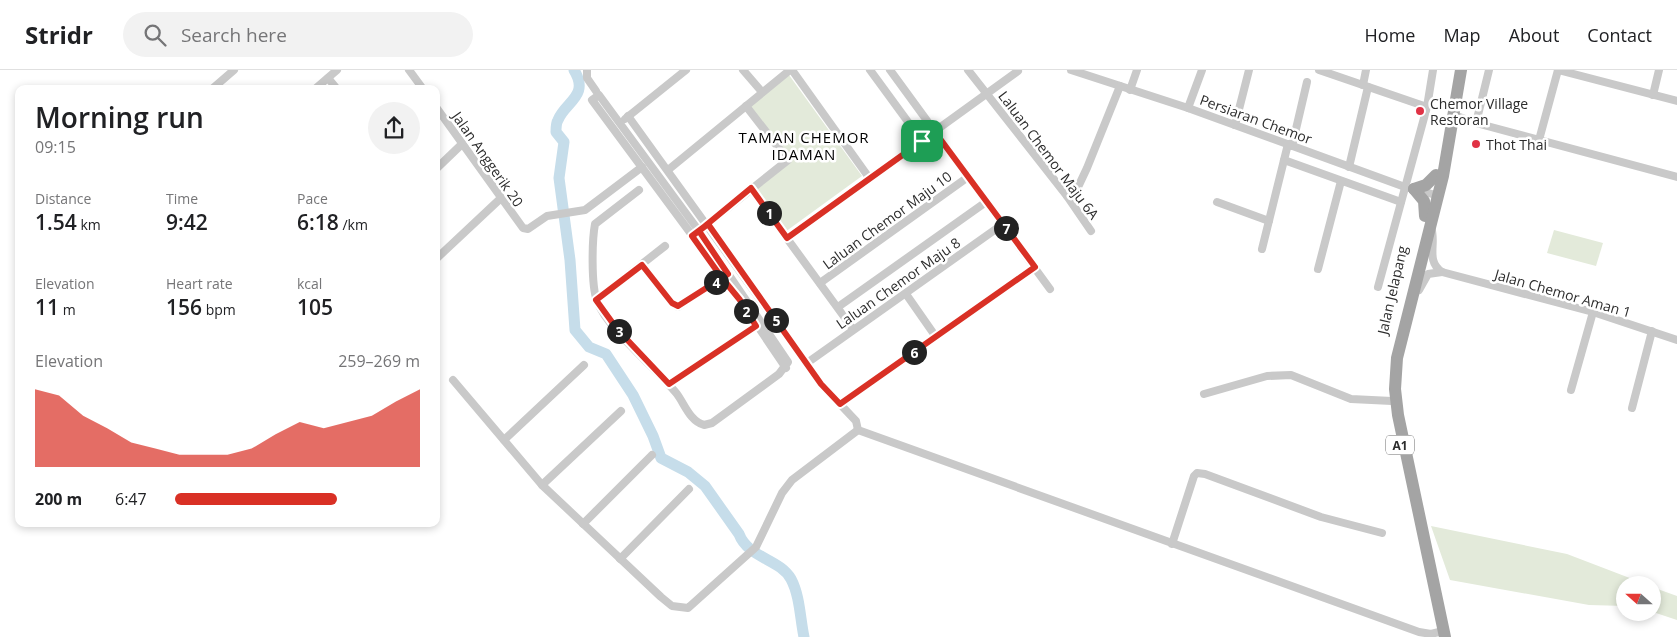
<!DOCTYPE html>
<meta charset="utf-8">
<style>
body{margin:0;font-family:"Open Sans",sans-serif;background:#f2f2f2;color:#202124;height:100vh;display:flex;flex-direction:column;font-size:19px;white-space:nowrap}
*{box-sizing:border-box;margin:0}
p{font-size:16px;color:#757577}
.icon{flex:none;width:28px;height:28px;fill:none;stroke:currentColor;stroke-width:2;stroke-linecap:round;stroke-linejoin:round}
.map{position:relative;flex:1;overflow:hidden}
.panel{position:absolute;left:15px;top:15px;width:425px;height:442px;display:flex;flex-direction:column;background:#fff;border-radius:10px;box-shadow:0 2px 8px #0003}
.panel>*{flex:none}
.needle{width:32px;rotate:291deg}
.tools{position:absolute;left:1616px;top:506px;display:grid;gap:10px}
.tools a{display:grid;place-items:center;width:45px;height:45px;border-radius:50%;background:#fff;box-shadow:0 2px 8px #0003;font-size:25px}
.pin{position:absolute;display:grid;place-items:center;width:42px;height:42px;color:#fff;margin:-21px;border-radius:10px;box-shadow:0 2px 8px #0006}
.km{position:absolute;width:25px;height:25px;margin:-12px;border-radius:50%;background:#222;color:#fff;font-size:14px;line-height:25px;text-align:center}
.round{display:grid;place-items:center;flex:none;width:52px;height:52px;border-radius:26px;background:#f2f2f2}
.summary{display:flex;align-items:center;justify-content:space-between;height:85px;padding:0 20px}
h1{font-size:28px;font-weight:600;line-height:38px}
.metrics{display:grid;grid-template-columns:repeat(3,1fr);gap:8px;height:85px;padding:5px 20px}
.metrics div{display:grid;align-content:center}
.metrics b{font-size:21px;font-weight:600}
.metrics small{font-size:14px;font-weight:400}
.metrics p{font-size:14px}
.chart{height:140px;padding:10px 20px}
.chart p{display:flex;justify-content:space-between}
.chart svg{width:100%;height:90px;margin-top:5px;fill:#d93025;opacity:.7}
ul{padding:0 20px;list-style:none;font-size:16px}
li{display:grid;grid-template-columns:80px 60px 1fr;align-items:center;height:38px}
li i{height:12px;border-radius:6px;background:#d93025}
header{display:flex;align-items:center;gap:30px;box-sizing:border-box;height:70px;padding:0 25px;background:#fff;border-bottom:1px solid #e0e0e0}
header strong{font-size:24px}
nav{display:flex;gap:28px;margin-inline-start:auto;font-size:18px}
.search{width:350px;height:45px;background:#f2f2f2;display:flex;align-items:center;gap:12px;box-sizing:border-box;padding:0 18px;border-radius:28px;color:#757577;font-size:19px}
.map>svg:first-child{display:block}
.green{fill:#e3eada}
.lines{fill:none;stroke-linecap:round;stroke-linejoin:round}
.river{stroke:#c6ddea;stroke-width:11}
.street{stroke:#c9c9c9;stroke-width:8}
.primary{stroke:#a4a4a4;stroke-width:12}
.route-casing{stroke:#fff;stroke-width:10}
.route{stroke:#d93025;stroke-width:6}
.poi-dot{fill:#e03245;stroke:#fff;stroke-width:2}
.labels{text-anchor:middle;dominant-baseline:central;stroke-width:5;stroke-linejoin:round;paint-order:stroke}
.shield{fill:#fff;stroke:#6b6b6b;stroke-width:1}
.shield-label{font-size:12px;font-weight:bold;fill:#2c2c2c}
.poi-label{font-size:14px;fill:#2c2c2c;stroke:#fff;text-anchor:start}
.street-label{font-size:14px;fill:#2c2c2c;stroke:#fff}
.neighbourhood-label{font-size:15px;letter-spacing:1px;fill:#000;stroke:#fff}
</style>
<header>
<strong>Stridr</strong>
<div class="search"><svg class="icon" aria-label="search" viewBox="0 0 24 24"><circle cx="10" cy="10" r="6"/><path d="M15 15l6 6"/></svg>Search here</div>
<nav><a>Home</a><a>Map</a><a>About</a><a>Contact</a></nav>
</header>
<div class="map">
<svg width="1677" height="567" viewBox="0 0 1677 567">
<rect width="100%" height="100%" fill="#fff"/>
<!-- green -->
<g class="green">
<polygon points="789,5 862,106 785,162 755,119 790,91 748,36"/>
<polygon points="1554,160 1603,173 1596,196 1547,183"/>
<polygon points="1431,456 1567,484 1648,515 1625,515 1625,536 1589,535 1450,510"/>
<polygon points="1652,517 1677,526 1677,550 1653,542"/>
</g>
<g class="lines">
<!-- river -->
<path class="river" d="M574 0C590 26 565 32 558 50 556 53 556 59 556 62L564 72 559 108 570 190 575 260 589 277 606 284 633 325 653 366 661 388 688 402 705 416 739 464C748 488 780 489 791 509 800 526 800 548 804 567"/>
<!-- street -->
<g class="street">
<polyline points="409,0 423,19"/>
<polyline points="587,0 587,8 596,21"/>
<polyline points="743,0 762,22"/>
<polyline points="792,0 870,109"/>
<polyline points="870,0 922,71"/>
<polyline points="890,0 1050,219"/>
<polyline points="968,0 1067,126 1091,161"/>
<polyline points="1071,0 1188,38 1405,117 1432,124"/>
<polyline points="1319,0 1427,37"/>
<polyline points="1558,0 1677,31"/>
<polyline points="328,8 337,19"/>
<polyline points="1363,15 1366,0"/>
<polyline points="212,19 234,0"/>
<polyline points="315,19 337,0"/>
<polyline points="1130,20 1137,0"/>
<polyline points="1653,25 1659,0"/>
<polyline points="436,37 523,158 528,159 547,146 585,140 642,97"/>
<polyline points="1188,38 1202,0"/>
<polyline points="1454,45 1476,53 1677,107"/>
<polyline points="628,46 821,314 856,351 858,360 1419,562 1431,564 1443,561"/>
<polyline points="625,49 686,0"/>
<polyline points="1476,53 1489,0"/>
<polyline points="1235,55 1249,0"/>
<polyline points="1539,70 1558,0"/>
<polyline points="1292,76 1307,12"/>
<polyline points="1284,90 1401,132"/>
<polyline points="1349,97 1368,17"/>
<polyline points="436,99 462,74"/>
<polyline points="668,100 790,0"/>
<polyline points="751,119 853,259"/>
<path d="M639 120 595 154C592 170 591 215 597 231 608 260 656 298 677 324 685 335 690 351 704 355L712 353 779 304 788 292 699 161 599 25 592 30 740 230 786 298"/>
<polyline points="1067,126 1079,115 1087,98 1120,16"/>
<polyline points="1217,132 1269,151"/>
<polyline points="704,157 788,90 746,36"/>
<path d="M1431 157C1437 174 1425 190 1442 202L1593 242 1677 270"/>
<polyline points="787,168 1018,1"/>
<polyline points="1262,179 1288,74"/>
<polyline points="436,189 500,129"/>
<polyline points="642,195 672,233 678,237 726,205"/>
<polyline points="1318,199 1341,111"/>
<polyline points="820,213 968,107"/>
<polyline points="1378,217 1427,37 1433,0"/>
<polyline points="1419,220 1428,204 1442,202"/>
<polyline points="906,224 936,267"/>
<polyline points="596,230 665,176"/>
<polyline points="838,237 986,132"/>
<polyline points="807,293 1003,154"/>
<polyline points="453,310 542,415 661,527 672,536 688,538 756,477 782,423 792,410 858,360"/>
<polyline points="669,314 759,254"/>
<polyline points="1571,320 1593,242"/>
<polyline points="1204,324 1267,306 1291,305 1351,329 1392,331"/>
<polyline points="840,334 1035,197"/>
<polyline points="1632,338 1652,261"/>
<polyline points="504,370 584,295"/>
<polyline points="542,415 621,341"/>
<polyline points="583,454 652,385"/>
<polyline points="1172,474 1194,406 1197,403 1205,404 1321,447 1382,463"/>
<polyline points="620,489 689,419"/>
</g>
<!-- primary -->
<g class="primary">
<polyline points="1414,119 1424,131 1425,146"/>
<polyline points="1414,119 1426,115 1436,105"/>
<polyline points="1445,567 1398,345 1395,319 1397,288 1443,106 1461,0"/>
</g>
</g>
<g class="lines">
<!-- route casing -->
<g class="route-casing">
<polyline id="route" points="922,71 787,168 751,118 699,161 728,204 722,208 740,230 756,256 669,314 617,259 596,230 642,195 672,233 678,236 722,208 692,166 708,154 821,314 840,334 1035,197 935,62 922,71"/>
</g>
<!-- route -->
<use href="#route" class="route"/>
</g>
<!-- markers -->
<g class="poi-dot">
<circle cx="1420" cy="41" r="5"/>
<circle cx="1476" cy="74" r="5"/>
</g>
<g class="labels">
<!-- shield labels -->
<rect class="shield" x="1386" y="365.5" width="28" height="19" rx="4"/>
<g class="shield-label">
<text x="1400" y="375">A1</text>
</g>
<!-- poi labels -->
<g class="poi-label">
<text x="1430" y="33">Chemor Village<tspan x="1430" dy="16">Restoran</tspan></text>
<text x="1486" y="74">Thot Thai</text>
</g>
<!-- street labels -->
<g class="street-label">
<text transform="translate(1256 49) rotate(20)">Persiaran Chemor</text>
<text transform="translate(1049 85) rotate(53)">Laluan Chemor Maju 6A</text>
<text transform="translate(488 89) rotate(55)">Jalan Anggerik 20</text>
<text transform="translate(887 150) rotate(-36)">Laluan Chemor Maju 10</text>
<text transform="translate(898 213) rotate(-35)">Laluan Chemor Maju 8</text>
<text transform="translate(1392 220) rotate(-77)">Jalan Jelapang</text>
<text transform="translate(1563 223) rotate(16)">Jalan Chemor Aman 1</text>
</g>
<!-- neighbourhood labels -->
<g class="neighbourhood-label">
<text x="804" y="67">TAMAN CHEMOR<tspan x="804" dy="17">IDAMAN</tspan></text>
</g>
</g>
</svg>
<div class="tools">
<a><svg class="needle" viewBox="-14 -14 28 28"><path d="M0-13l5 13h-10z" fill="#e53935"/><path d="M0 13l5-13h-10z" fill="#757577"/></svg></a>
</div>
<div class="pin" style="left:922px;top:71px;background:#1e9e55"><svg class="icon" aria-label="arrive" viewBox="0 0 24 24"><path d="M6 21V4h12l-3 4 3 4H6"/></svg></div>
<b class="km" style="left:769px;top:143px">1</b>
<b class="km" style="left:746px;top:241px">2</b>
<b class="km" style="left:619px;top:261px">3</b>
<b class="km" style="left:716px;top:212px">4</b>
<b class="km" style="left:776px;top:250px">5</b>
<b class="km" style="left:914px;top:282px">6</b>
<b class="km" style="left:1006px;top:158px">7</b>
<section class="panel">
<div class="summary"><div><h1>Morning run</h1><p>09:15</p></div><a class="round"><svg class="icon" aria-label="share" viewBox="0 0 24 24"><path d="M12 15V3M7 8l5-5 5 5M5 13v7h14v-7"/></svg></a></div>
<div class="metrics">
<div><p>Distance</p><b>1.54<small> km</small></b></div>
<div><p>Time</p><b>9:42</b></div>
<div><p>Pace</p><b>6:18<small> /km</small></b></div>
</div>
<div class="metrics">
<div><p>Elevation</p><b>11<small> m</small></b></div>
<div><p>Heart rate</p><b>156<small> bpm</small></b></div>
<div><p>kcal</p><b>105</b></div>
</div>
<div class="chart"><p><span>Elevation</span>259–269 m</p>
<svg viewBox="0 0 160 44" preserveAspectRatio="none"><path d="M0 44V6L10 9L20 19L30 25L40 32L50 35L60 38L70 38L80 38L90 35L100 28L110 22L120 25L130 22L140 19L150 12L160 6V44z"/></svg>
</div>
<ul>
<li><b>200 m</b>6:47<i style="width:66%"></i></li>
</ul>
</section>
</div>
